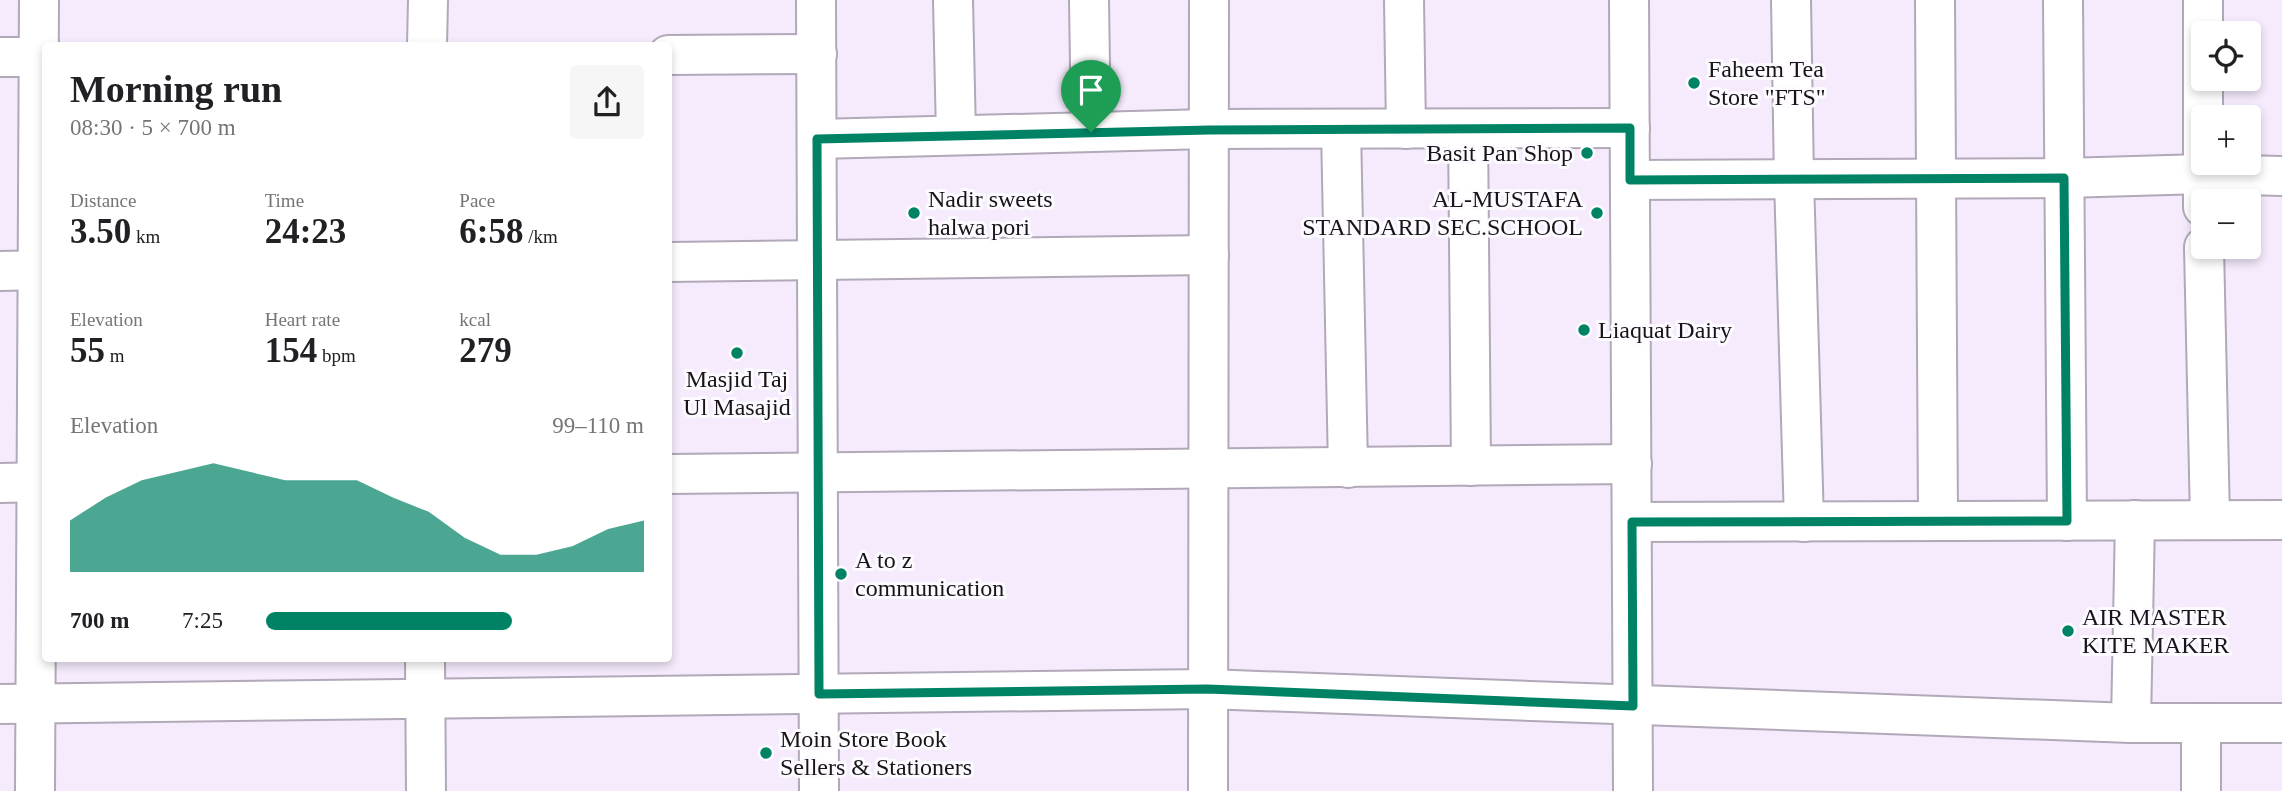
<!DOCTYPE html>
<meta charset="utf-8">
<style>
body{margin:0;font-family:Georgia,serif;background:#f6f6f6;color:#202124;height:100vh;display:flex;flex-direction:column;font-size:26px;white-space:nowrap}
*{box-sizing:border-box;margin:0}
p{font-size:23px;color:#757577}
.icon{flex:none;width:38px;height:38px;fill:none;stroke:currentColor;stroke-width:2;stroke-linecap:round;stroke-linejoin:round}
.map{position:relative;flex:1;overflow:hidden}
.drawer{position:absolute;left:42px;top:42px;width:630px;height:620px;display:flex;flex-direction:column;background:#fff;border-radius:7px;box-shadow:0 4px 10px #0003}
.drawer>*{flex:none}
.controls{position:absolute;left:2191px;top:21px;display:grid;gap:14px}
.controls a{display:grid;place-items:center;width:70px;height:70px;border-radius:7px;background:#fff;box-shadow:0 4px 10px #0003;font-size:35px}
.pin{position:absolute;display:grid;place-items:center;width:60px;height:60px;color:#fff;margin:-72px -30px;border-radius:50% 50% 50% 0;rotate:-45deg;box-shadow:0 0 7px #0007}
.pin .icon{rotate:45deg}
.round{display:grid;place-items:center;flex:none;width:74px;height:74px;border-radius:7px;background:#f6f6f6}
.head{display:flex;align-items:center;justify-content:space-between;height:119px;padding:0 28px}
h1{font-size:38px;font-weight:700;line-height:52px}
.stats{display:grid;grid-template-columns:repeat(3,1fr);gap:10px;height:119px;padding:7px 28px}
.stats div{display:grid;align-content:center}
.stats b{font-size:35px;font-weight:700}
.stats small{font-size:19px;font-weight:400}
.stats p{font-size:19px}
.chart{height:196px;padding:14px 28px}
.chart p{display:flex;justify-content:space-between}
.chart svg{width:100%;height:126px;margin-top:7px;fill:#008365;opacity:.7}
ul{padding:0 28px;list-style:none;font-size:23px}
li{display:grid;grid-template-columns:112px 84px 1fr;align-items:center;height:52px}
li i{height:18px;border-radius:9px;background:#008365}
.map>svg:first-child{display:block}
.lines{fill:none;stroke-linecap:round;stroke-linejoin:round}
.minor-casing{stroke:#b1a8b8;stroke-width:42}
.minor{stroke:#fff;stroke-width:38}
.route-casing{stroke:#fff;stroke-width:14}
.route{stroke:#008365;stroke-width:9}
.poi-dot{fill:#008365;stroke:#fdfbff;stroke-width:2.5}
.labels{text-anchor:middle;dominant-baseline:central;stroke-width:6;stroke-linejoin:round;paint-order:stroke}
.poi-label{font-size:24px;fill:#18141a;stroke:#fdfbff;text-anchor:start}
</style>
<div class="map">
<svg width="2282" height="791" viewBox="0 0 2282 791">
<rect width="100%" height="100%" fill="#f5ebfc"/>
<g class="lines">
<!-- minor casing -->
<g class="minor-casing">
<g id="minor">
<polyline points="816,0 819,791"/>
<polyline points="953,0 956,135"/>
<polyline points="1089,0 1091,132"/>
<polyline points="1404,0 1406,129"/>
<polyline points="1629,0 1633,791"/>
<polyline points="1791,0 1794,179 1804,522"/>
<polyline points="1935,0 1938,521"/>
<polyline points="2063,0 2067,521"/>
<polyline points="2203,0 2203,207"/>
<polyline points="427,46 428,0"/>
<polyline points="668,55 817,54"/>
<polyline points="0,57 46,57"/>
<polyline points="1341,129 1348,468"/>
<polyline points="1468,129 1471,466"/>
<polyline points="817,139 1209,129 1630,128"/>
<polyline points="1630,180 2064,178 2203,174 2282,176"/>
<polyline points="2204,247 2210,520"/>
<polyline points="668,262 1209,255"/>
<polyline points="0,271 46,270"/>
<polyline points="668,474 1632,464"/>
<polyline points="0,483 46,482"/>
<polyline points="1632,522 2282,520"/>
<polyline points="425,658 426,791"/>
<polyline points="0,704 1207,689 2131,723 2282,723"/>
<polyline points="2131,723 2135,520"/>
<polyline points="2201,723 2201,791"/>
<polyline points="35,791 39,0"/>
<polyline points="1208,791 1209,0"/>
</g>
</g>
<!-- minor -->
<use href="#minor" class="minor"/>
</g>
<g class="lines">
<!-- route casing -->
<g class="route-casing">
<polygon id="route" points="1630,128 1630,180 2064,178 2067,521 1632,522 1633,706 1207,689 819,694 817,139 1209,130"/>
</g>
<!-- route -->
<use href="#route" class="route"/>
</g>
<!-- markers -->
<g class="poi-dot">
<circle cx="1694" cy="83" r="7"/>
<circle cx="1587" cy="153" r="7"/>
<circle cx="914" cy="213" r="7"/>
<circle cx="1597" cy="213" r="7"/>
<circle cx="1584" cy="330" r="7"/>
<circle cx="737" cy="353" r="7"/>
<circle cx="841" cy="574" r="7"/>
<circle cx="2068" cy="631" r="7"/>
<circle cx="766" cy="753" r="7"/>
</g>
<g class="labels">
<!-- poi labels -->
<g class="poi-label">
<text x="1708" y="69">Faheem Tea<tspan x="1708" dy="28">Store "FTS"</tspan></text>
<text x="1573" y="153" text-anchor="end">Basit Pan Shop</text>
<text x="928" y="199">Nadir sweets<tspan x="928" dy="28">halwa pori</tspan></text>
<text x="1583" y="199" text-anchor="end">AL-MUSTAFA<tspan x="1583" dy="28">STANDARD SEC.SCHOOL</tspan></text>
<text x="1598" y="330">Liaquat Dairy</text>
<text x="737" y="379" text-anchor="middle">Masjid Taj<tspan x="737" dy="28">Ul Masajid</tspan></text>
<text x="855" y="560">A to z<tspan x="855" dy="28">communication</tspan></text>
<text x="2082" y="617">AIR MASTER<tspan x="2082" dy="28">KITE MAKER</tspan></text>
<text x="780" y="739">Moin Store Book<tspan x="780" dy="28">Sellers &amp; Stationers</tspan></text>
</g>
</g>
</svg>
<div class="controls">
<a><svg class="icon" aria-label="locate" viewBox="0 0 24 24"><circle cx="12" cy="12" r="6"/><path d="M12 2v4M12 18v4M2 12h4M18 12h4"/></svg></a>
<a>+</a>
<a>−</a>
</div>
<div class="pin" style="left:1091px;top:132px;background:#1e9e55"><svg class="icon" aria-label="arrive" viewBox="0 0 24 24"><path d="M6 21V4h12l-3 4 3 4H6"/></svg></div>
<section class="drawer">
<div class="head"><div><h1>Morning run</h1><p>08:30 · 5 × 700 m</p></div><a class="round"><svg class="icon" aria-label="share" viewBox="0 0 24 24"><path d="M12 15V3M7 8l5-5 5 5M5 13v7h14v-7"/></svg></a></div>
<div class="stats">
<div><p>Distance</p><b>3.50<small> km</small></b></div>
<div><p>Time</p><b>24:23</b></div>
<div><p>Pace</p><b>6:58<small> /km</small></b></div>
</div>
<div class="stats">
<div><p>Elevation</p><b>55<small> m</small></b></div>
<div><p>Heart rate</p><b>154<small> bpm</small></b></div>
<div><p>kcal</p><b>279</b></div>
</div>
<div class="chart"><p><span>Elevation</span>99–110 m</p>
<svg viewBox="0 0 160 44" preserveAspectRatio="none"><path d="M0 44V26L10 18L20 12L30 9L40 6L50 9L60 12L70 12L80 12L90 18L100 23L110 32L120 38L130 38L140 35L150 29L160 26V44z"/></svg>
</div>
<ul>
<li><b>700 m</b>7:25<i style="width:65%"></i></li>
</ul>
</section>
</div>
